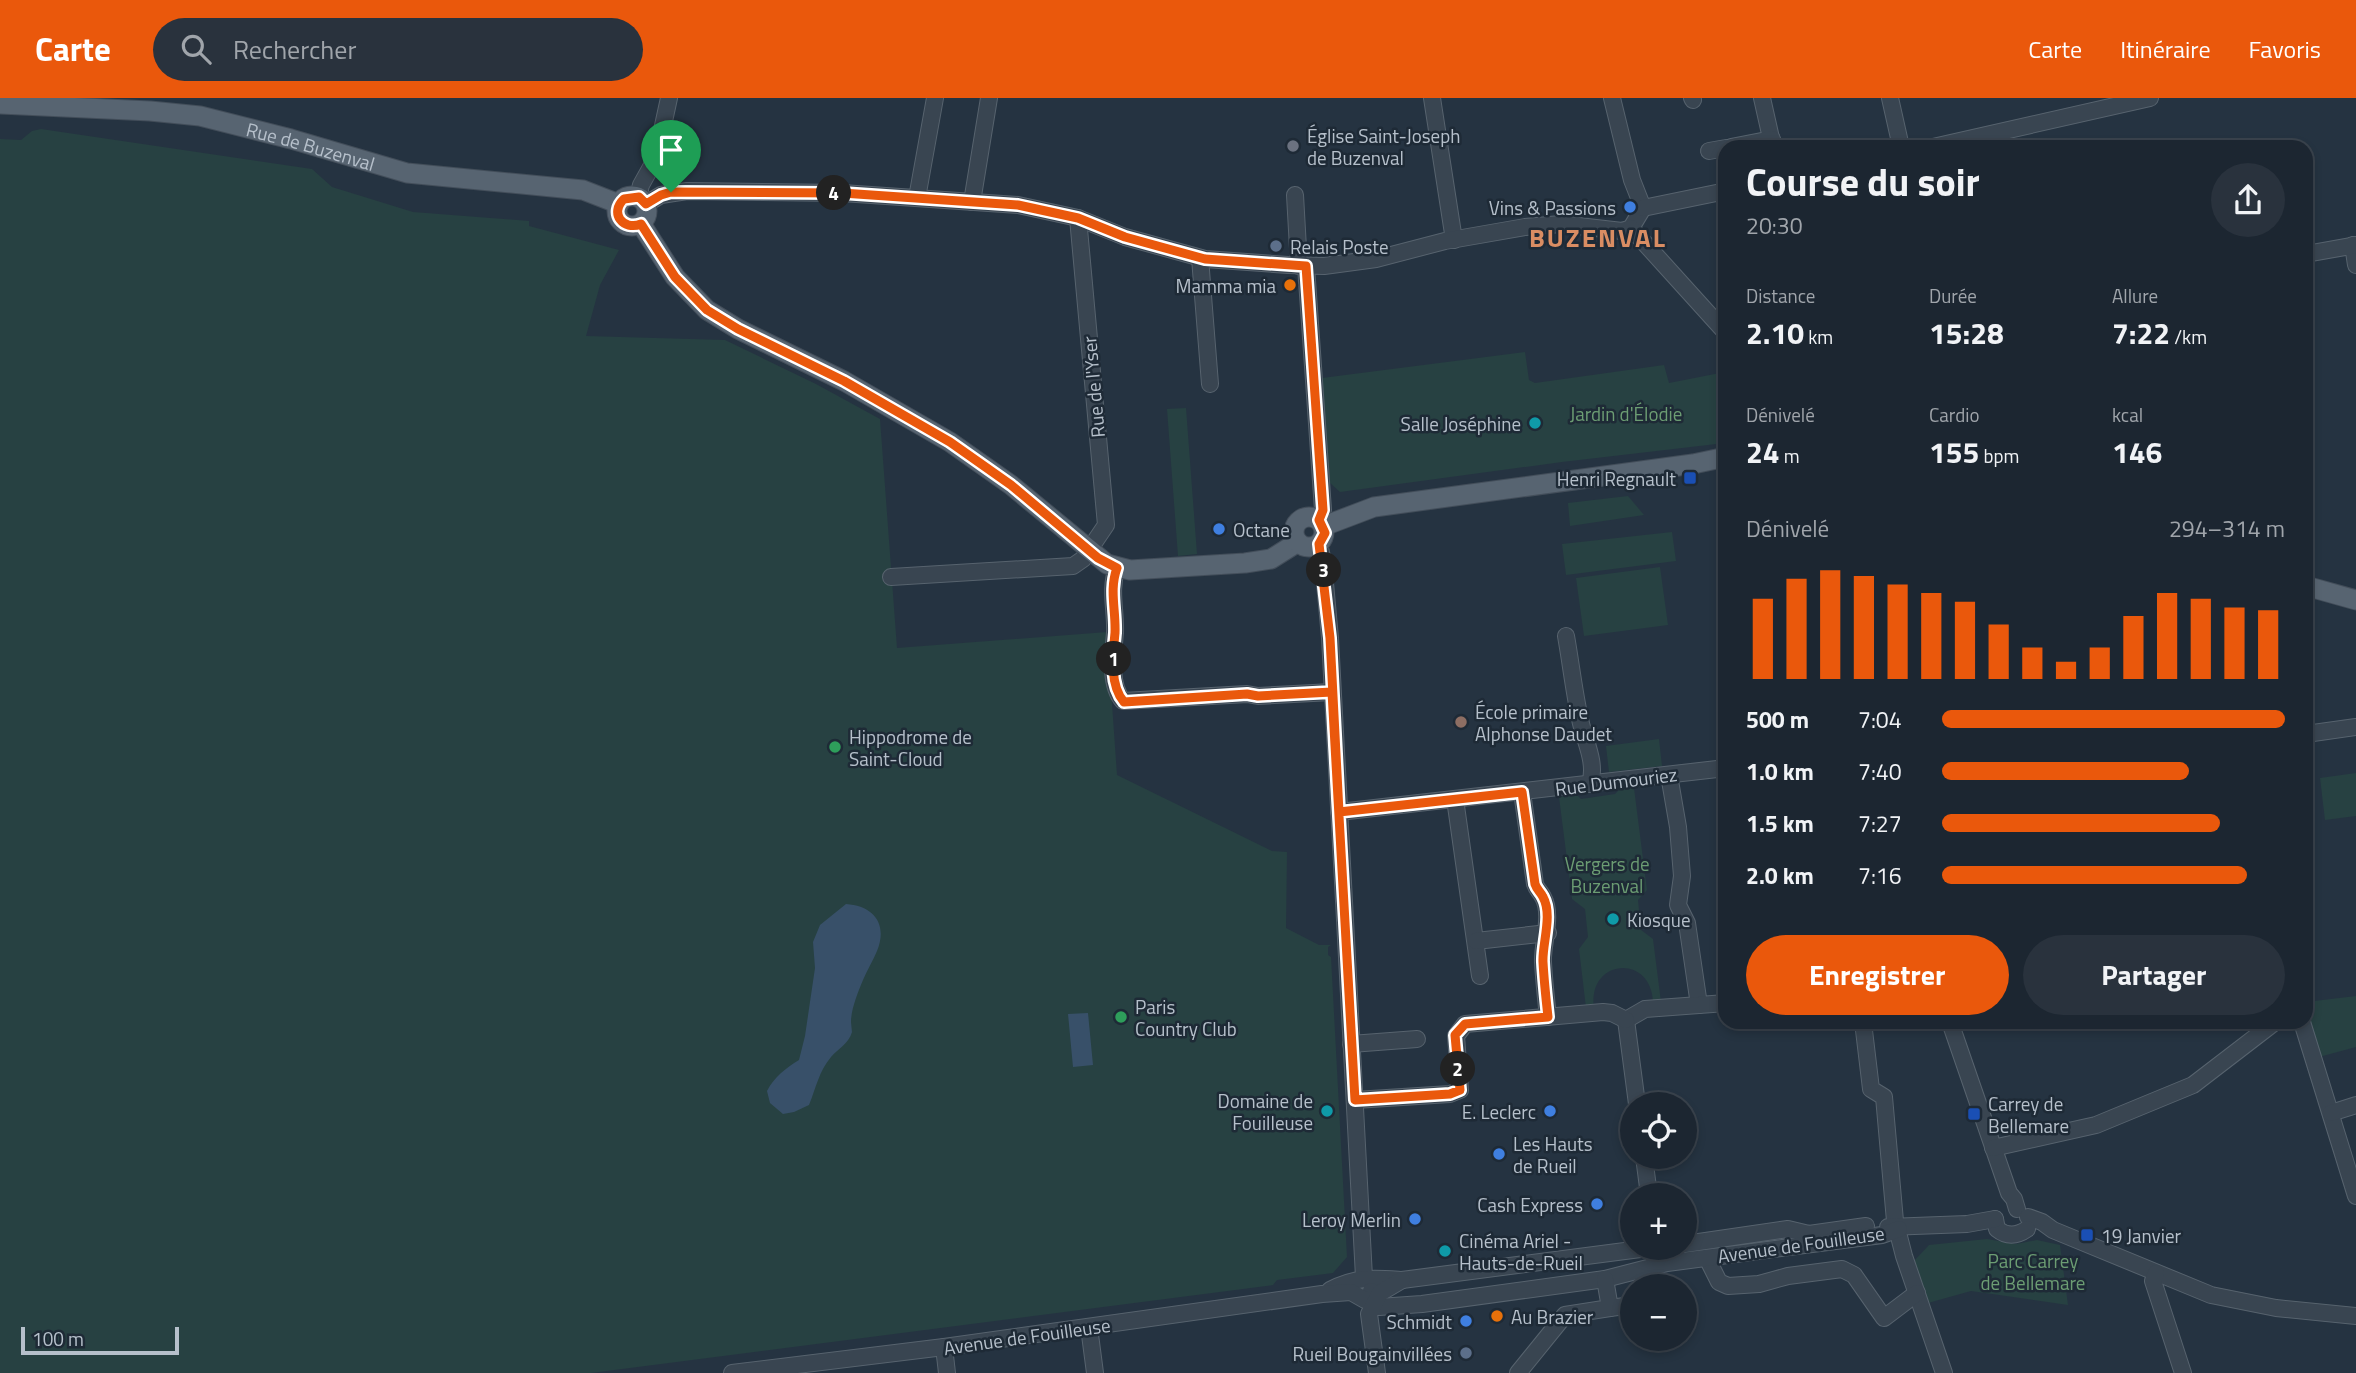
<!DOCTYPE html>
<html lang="fr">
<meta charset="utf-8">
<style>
body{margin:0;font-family:"Titillium Web",sans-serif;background:#29323d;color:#f1f3f6;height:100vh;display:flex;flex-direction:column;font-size:26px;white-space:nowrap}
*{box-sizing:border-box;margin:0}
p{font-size:23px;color:#a0a5ab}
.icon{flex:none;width:38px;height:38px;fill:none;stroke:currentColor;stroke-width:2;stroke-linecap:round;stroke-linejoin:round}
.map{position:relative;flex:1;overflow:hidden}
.drawer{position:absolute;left:1718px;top:42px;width:595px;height:889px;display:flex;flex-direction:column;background:#1c2631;border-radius:21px;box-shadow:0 4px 10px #0003,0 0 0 2px #3a434d}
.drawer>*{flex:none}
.controls{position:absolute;left:1620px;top:994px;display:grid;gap:14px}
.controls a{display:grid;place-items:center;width:77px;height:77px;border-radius:50%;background:#1c2631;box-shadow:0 4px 10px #0003,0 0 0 2px #3a434d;font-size:35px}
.scale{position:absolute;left:21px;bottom:18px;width:158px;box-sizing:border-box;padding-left:7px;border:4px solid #b6c0cb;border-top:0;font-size:19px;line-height:24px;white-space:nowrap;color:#b6c0cb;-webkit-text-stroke:5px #1e2a36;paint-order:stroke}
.pin{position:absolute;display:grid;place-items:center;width:60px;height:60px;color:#fff;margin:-72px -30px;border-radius:50% 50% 50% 0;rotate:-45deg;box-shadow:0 0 7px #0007}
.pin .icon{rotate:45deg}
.km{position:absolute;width:35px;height:35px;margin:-18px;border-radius:50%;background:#222;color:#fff;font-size:19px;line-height:35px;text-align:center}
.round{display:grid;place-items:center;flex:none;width:74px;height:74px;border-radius:37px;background:#29323d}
.head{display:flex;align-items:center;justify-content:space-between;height:119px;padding:0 28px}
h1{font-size:38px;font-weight:700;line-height:52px}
.figures{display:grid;grid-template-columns:repeat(3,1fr);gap:10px;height:119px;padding:7px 28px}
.figures div{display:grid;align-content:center}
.figures b{font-size:30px;font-weight:700}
.figures small{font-size:19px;font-weight:400}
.figures p{font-size:19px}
.chart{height:196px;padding:14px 28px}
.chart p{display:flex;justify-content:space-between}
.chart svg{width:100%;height:126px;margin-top:7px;stroke:#ea580c;stroke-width:6}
.primary-button{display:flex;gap:14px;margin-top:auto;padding:14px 28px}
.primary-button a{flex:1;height:80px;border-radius:42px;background:#ea580c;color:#fff;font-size:28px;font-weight:700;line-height:80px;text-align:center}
.primary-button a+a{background:#29323d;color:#f1f3f6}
ul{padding:0 28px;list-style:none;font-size:23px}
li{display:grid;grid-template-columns:112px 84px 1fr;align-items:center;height:52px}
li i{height:18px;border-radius:9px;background:#ea580c}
header{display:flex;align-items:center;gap:42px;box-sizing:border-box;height:98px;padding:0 35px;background:#ea580c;color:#fff}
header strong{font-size:33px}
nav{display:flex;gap:38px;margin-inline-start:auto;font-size:24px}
.search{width:490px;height:63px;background:#29323d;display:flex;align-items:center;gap:18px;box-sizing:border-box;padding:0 24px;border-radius:38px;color:#a0a5ab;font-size:26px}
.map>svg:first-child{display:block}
.green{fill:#274142}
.water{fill:#385069}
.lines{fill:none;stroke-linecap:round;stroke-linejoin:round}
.minor-casing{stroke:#57636e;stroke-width:18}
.major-casing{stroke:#434e5a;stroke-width:21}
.minor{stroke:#394551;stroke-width:16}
.major{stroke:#576471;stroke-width:19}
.route-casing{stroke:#fff;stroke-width:14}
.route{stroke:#ea580c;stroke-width:9}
.worship-dot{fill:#6b7280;stroke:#1e2a36;stroke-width:2.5}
.shop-dot{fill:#3f7fe0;stroke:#1e2a36;stroke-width:2.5}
.service-dot{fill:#5c6f8a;stroke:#1e2a36;stroke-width:2.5}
.food-dot{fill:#e8710a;stroke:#1e2a36;stroke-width:2.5}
.culture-dot{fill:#0f9aa8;stroke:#1e2a36;stroke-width:2.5}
.transit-dot{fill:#1a4fb4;stroke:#1e2a36;stroke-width:2.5}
.education-dot{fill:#8d6e63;stroke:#1e2a36;stroke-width:2.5}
.leisure-dot{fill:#2e9e5b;stroke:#1e2a36;stroke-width:2.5}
.labels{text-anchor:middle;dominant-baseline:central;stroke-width:5;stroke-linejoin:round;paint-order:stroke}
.poi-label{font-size:19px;fill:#b6c0cb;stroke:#1e2a36;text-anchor:start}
.street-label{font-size:19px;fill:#b6c0cb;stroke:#1e2a36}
.park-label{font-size:19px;fill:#6c9d73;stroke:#1e2a36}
.district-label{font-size:26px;font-weight:bold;letter-spacing:2px;fill:#d98d63;stroke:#1e2a36}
</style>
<header>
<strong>Carte</strong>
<div class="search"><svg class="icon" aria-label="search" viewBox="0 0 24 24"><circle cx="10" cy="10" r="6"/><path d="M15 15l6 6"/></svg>Rechercher</div>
<nav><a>Carte</a><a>Itinéraire</a><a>Favoris</a></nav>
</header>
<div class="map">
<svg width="2356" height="1275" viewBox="0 0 2356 1275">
<rect width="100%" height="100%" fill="#253341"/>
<!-- green -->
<g class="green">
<polygon points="41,31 312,71 332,89 413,114 529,123 529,128 619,152 600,187 586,238 725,242 816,286 880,321 897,550 1107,534 1117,677 1272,753 1287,754 1286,830 1319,847 1331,847 1328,849 1328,857 1331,859 1347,1159 1333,1175 1277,1182 1273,1187 591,1275 0,1275 0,41 21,42 32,33"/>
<polygon points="1525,254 1529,282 1535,285 1664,267 1669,285 1725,274 1725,345 1562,364 1340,394 1329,384 1322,280"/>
<polygon points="1186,310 1197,456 1178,458 1167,311"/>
<polygon points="1628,398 1644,417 1570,428 1568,405"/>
<polygon points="1672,434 1676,463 1566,477 1562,446"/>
<polygon points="1660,469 1668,527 1584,538 1576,480"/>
<polygon points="1659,641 1662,668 1609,674 1606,648"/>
<polygon points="2356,675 2356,718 2325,722 2320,680"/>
<path d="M1634 690 1647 792 1638 802 1641 832 1653 841 1661 904H1653C1651 855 1587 861 1594 910H1586L1579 851 1588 839 1585 811 1572 801 1559 699 1576 696 1581 701 1615 696 1620 691Z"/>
<polygon points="2356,898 2356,949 2319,959 2307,920 2306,904"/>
<polygon points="1987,1141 2016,1146 2037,1142 2060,1147 2068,1207 1971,1193 1928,1205 1914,1163 1929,1147"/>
</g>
<!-- water -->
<g class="water">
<path d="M846 806C874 808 888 826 877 853 873 863 867 872 863 882 858 894 851 911 851 924 851 924 852 934 852 934 849 945 838 951 831 959 819 973 816 990 809 1007L794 1014 783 1016 770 1005 767 993C774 979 786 970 799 962L805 938 815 870 813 844 820 827Z"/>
<polygon points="1088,915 1093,967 1073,969 1068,916"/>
</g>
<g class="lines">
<!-- minor casing -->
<g class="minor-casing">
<g id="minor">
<polyline points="1432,0 1454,142"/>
<polyline points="1612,0 1632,82 1643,110"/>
<polyline points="1692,0 1693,2"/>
<polyline points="1762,0 1773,49"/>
<polyline points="1890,0 1901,49"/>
<polyline points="1731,49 1772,41"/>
<polyline points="1933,49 2150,0"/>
<polyline points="1709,53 1726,50"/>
<polyline points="1295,97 1299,168"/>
<polyline points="638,99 641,87 656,60 669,0"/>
<polyline points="917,100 935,0"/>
<polyline points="972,104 989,0"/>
<polyline points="646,106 661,97 687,93 842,95 1018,107 1078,120 1125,139 1205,161 1288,167 1324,168 1376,161 1445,143 1525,129 1561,126 1622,133 1631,130 1643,110"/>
<polyline points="1643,110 1726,93"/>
<polyline points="1631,130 1726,235"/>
<polyline points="2353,147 2356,167"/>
<polyline points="2306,156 2356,147"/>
<polyline points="1200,160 1210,286"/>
<polyline points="1306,168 1323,412 1319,422"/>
<polyline points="1319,446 1323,463 1330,540 1364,1179"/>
<path d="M1117 470C1109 492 1116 512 1115 535 1113 555 1109 587 1123 603L1247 596 1258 598 1332 594"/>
<polyline points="891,479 1073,468 1083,461 1106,427 1078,120"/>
<path d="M1566 538C1571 566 1574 594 1580 621 1584 642 1597 664 1590 686"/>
<polyline points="2306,636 2356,629"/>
<polyline points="1669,677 1678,729 1682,778 1678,807 1687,825 1699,907"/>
<path d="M1522 694 1535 786C1537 792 1540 793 1543 799 1553 817 1542 846 1543 864 1544 882 1546 901 1548 919"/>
<polyline points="1455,701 1480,878"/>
<polyline points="1339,714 1726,670"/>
<polyline points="1476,843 1548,835"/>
<polyline points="1626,922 1645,911 1726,905"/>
<polyline points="1626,922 1637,1006"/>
<polyline points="1863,924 1871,991 1884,999 1895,1123 1904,1158 1944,1275"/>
<polyline points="1950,924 2009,1095 2014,1101 2017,1111"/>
<polyline points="2302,924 2356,1098"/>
<polyline points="1351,946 1417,941"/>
<polyline points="1355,1002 1450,996 1460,992 1456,938 1465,926 1603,914 1612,915 1626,922"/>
<polyline points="2331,1015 2356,1007"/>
<polyline points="1993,1050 2096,1027 2193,987 2275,924"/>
<polyline points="1644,1059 1649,1097"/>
<polyline points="2028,1119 2042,1124 2053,1132 2211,1197 2276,1210 2356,1218"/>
<path d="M1995 1121 1997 1131C2007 1139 2017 1138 2027 1131"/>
<polyline points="1888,1129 1967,1126 1995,1121"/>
<polyline points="1685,1146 1788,1131 1809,1136 1866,1128"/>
<polyline points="1707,1160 1719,1184 1728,1188 1759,1186 1788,1178 1842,1171 1854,1177 1884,1220 1917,1195"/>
<polyline points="2156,1175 2153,1183 2183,1275"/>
<path d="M1330 1192C1357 1178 1374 1180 1402 1182L1648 1150"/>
<polyline points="1371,1193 1379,1209 1422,1206 1605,1181 1667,1165 1882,1137 1899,1131"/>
<polyline points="1610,1210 1632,1207"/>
<polyline points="1089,1229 1095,1275"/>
<polyline points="944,1249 947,1275"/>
<polyline points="732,1275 944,1249 1322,1196 1351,1194 1365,1202 1375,1202"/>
<polyline points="1377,1275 1369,1216 1380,1195 1402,1182"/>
<polyline points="1518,1275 1565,1217 1610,1210 1605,1181"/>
</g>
</g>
<!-- major casing -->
<g class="major-casing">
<g id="major">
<path id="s1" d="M0 6 150 13 200 18 291 41 407 75 583 92 619 106"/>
<circle cx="632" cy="113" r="15"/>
<polyline points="641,126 675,179 707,212 738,231 844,283 950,344 1011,387 1107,466 1130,472 1245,465 1271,461 1298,444"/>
<circle cx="1309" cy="434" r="15"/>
<polyline points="1324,428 1374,409 1693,366 1726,359"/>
<polyline points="2306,488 2356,502"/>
</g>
</g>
<!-- minor -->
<use href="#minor" class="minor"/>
<!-- major -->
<use href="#major" class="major"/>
</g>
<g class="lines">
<!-- route casing -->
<g class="route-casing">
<path id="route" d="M671 94 661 97 646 106 639 99 624 101C609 115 623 133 641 126L675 179 707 212 738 231 844 283 950 344 1011 387 1098 460 1117 470C1109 492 1116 512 1115 535 1113 555 1109 587 1124 604L1247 596 1258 598 1332 594C1339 730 1347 866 1355 1002L1450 996 1460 992 1455 937 1465 926 1548 919C1546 901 1544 882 1543 864 1542 846 1553 817 1543 799 1540 793 1537 792 1535 786L1522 694 1339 714 1330 540 1319 446 1325 435 1319 422 1323 412 1306 168 1205 161 1125 139 1078 120 1018 107 842 95 671 94"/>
</g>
<!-- route -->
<use href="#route" class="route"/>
</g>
<!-- markers -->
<circle class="worship-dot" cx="1293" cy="48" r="7"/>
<g class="shop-dot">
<circle cx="1630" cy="109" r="7"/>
<circle cx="1219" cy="431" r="7"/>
<circle cx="1550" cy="1013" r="7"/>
<circle cx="1499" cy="1056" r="7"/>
<circle cx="1597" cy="1106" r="7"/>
<circle cx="1415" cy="1121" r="7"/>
<circle cx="1466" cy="1223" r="7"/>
</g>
<g class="service-dot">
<circle cx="1276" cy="148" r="7"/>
<circle cx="1466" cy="1255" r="7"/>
</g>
<g class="food-dot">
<circle cx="1290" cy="187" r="7"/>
<circle cx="1497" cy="1218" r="7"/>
</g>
<g class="culture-dot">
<circle cx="1535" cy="325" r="7"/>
<circle cx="1613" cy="821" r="7"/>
<circle cx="1327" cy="1013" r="7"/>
<circle cx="1445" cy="1153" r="7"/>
</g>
<g class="transit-dot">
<rect x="1683" y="373" width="14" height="14" rx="3.5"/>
<rect x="1967" y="1009" width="14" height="14" rx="3.5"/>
<rect x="2080" y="1130" width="14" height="14" rx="3.5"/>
</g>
<circle class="education-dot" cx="1461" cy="624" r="7"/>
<g class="leisure-dot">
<circle cx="835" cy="649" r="7"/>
<circle cx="1121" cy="919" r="7"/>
</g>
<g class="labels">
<!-- poi labels -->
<g class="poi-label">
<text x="1307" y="37">Église Saint-Joseph<tspan x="1307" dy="22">de Buzenval</tspan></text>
<text x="1616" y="109" text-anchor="end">Vins &amp; Passions</text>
<text x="1290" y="148">Relais Poste</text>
<text x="1276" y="187" text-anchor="end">Mamma mia</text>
<text x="1521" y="325" text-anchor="end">Salle Joséphine</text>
<text x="1676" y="380" text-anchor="end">Henri Regnault</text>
<text x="1233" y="431">Octane</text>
<text x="1475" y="613">École primaire<tspan x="1475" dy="22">Alphonse Daudet</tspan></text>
<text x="849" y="638">Hippodrome de<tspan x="849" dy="22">Saint-Cloud</tspan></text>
<text x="1627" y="821">Kiosque</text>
<text x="1135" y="908">Paris<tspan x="1135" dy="22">Country Club</tspan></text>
<text x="1313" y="1002" text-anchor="end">Domaine de<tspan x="1313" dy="22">Fouilleuse</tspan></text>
<text x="1988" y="1005">Carrey de<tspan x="1988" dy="22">Bellemare</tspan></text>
<text x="1536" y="1013" text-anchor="end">E. Leclerc</text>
<text x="1513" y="1045">Les Hauts<tspan x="1513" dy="22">de Rueil</tspan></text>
<text x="1583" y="1106" text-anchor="end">Cash Express</text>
<text x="1401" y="1121" text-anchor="end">Leroy Merlin</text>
<text x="2101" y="1137">19 Janvier</text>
<text x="1459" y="1142">Cinéma Ariel -<tspan x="1459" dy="22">Hauts-de-Rueil</tspan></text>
<text x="1511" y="1218">Au Brazier</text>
<text x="1452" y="1223" text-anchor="end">Schmidt</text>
<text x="1452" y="1255" text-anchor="end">Rueil Bougainvillées</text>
</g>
<!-- street labels -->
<g class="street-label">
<text stroke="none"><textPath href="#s1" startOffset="315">Rue de Buzenval</textPath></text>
<text transform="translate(1093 289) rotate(-95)">Rue de l'Yser</text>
<text transform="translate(1616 683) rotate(-7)">Rue Dumouriez</text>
<text transform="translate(1801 1146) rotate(-8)">Avenue de Fouilleuse</text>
<text transform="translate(1027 1238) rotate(-8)">Avenue de Fouilleuse</text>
</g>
<!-- park labels -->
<g class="park-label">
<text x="1626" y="315">Jardin d'Élodie</text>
<text x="1607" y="765">Vergers de<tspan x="1607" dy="22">Buzenval</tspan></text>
<text x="2033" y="1162">Parc Carrey<tspan x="2033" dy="22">de Bellemare</tspan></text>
</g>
<!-- district labels -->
<g class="district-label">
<text x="1598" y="139">BUZENVAL</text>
</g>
</g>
</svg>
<div class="controls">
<a><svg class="icon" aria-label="locate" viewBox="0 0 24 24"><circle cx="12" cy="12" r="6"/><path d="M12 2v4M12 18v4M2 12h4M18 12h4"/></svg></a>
<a>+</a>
<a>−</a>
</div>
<div class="scale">100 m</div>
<div class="pin" style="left:671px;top:94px;background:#1e9e55"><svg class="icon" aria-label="arrive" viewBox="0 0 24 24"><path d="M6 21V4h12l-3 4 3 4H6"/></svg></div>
<b class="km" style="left:1114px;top:561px">1</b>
<b class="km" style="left:1458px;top:971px">2</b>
<b class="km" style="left:1324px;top:472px">3</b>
<b class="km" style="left:834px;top:95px">4</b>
<section class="drawer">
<div class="head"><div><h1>Course du soir</h1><p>20:30</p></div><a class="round"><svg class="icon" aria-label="share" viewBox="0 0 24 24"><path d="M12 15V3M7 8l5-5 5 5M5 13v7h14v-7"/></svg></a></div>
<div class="figures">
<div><p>Distance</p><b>2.10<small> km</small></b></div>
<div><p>Durée</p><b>15:28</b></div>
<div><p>Allure</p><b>7:22<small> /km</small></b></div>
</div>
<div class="figures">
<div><p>Dénivelé</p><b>24<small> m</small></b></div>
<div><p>Cardio</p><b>155<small> bpm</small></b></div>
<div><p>kcal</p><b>146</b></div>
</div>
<div class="chart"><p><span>Dénivelé</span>294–314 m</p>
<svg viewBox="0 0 160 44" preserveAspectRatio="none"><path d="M5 44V16M15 44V9M25 44V6M35 44V8M45 44V11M55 44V14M65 44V17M75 44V25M85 44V33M95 44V38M105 44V33M115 44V22M125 44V14M135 44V16M145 44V19M155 44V20"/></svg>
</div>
<ul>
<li><b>500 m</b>7:04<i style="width:100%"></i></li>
<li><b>1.0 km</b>7:40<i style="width:72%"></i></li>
<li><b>1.5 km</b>7:27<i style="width:81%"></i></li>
<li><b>2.0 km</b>7:16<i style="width:89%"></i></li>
</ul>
<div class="primary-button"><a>Enregistrer</a><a>Partager</a></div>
</section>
</div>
